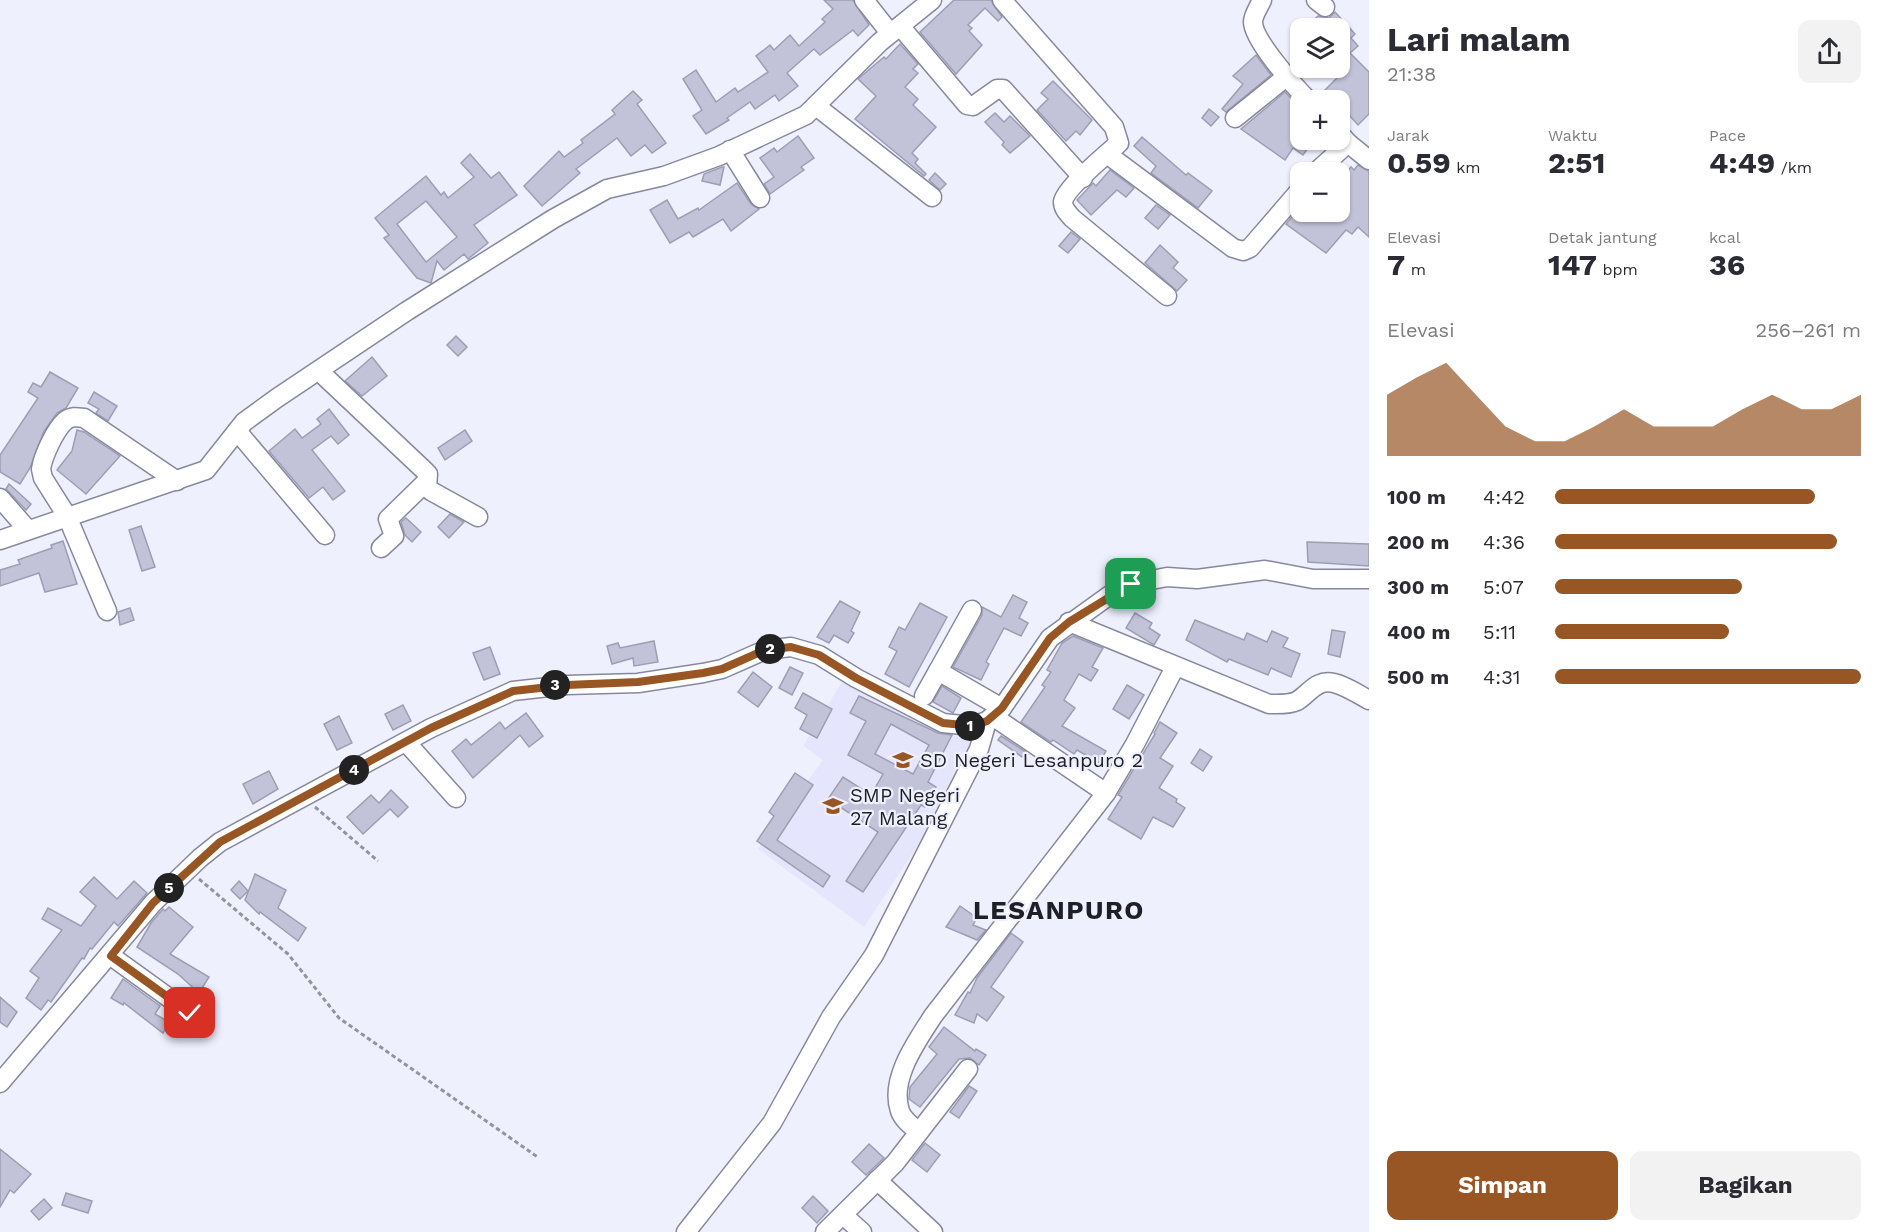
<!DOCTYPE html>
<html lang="id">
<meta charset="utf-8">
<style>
body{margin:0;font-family:"Work Sans",sans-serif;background:#f2f2f3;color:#2b2b33;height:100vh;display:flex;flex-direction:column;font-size:22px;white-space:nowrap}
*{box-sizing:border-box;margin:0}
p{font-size:20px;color:#7c7c81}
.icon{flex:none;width:33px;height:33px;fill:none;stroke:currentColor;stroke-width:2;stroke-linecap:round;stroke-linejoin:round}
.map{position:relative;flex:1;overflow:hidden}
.sheet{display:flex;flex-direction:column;background:#fff;width:510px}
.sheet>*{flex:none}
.fabs{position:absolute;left:1290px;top:18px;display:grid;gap:12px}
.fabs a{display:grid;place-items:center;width:60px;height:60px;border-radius:12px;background:#fff;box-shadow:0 2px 4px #0004;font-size:30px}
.pin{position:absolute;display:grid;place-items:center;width:51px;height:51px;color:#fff;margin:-26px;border-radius:12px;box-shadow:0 3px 9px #0006}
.km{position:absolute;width:30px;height:30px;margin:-15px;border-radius:50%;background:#222;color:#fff;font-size:16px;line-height:30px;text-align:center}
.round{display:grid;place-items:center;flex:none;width:63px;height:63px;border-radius:12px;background:#f2f2f3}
.head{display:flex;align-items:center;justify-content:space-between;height:102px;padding:0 18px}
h1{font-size:33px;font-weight:700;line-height:45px}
.metrics{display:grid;grid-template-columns:repeat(3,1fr);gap:9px;height:102px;padding:6px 18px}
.metrics div{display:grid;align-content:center}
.metrics b{font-size:30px;font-weight:700}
.metrics small{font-size:16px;font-weight:400}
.metrics p{font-size:16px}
.chart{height:168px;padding:12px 18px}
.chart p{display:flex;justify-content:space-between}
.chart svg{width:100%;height:108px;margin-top:6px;fill:#995625;opacity:.7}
.action{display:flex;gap:12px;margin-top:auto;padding:12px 18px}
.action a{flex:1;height:69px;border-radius:12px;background:#995625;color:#fff;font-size:24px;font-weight:700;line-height:69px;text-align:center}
.action a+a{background:#f2f2f3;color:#2b2b33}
ul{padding:0 18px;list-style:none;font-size:20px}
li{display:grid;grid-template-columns:96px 72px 1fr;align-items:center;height:45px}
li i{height:15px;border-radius:8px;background:#995625}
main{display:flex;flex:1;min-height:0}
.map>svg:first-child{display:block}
.built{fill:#e5e6fe}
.building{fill:#c2c3d9;stroke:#9d9eb3;stroke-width:1.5;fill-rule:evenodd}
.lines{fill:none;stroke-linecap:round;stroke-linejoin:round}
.minor-casing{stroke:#87889d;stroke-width:21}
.path{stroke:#9394a0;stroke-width:3;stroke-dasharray:4.5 3;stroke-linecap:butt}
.minor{stroke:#fff;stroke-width:18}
.route-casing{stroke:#fff;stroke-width:12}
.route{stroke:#995625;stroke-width:8}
.labels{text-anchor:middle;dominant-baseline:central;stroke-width:4.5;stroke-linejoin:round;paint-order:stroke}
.poi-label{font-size:20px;fill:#1f1f28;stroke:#eff0fe;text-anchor:start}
.district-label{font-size:26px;font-weight:bold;letter-spacing:1.5px;fill:#1f1f28;stroke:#eff0fe}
</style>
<main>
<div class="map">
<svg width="1369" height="1232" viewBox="0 0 1369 1232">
<rect width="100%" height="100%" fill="#eff0fe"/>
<!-- built -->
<polygon class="built" points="843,680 972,740 924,836 864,927 758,849 823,760 803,746"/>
<!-- building -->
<g class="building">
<polygon points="824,0 853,0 869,25 858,36 853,30 820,55 814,49 787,73 798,86 779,101 775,95 755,109 750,102 727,118 729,120 706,134 693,116 702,110 683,79 696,70 716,102 735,88 738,92 768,72 756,56 765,49 770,45 774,50 790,35 799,46 825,22 822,19 833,9"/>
<polygon points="954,0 991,0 1002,17 998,21 985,8 968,25 972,28 969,31 982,45 956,74 920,32"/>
<polygon points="1335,12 1355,34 1351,38 1358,46 1350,53 1369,72 1369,114 1358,125 1340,105 1340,100 1334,100 1324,91 1347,68 1341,62 1340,64 1340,42 1342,44 1344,42 1340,37 1340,28 1305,28 1318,16 1329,18"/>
<polygon points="900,44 918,64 913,69 918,73 905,87 918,99 913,105 936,127 912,153 918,159 915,163 926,174 924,176 855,119 876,96 858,79 884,57 886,59"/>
<polygon points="1256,55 1271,75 1226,112 1222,109 1243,84 1233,76"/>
<polygon points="1053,81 1092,120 1080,135 1076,131 1066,141 1037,110 1048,99 1041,93"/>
<polygon points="633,91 642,100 637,104 666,143 652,153 645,145 631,156 617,138 576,169 580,173 542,206 524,186 559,151 564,157 583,143 581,140 615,114 612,110"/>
<polygon points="1285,92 1297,105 1294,109 1300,114 1300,140 1311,144 1303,155 1293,148 1285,160 1241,129"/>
<polygon points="1209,109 1219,117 1211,126 1202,118"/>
<polygon points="995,113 1004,122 1010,116 1030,136 1010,153 1002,145 1004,142 985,122"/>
<polygon points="798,136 814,158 801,167 804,170 770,194 764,184 774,177 760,158 774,148 777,152"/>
<polygon points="1142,137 1186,175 1188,173 1212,191 1198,208 1151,173 1156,166 1134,146"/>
<path d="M470 154 491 178 499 172 517 195 474 225 488 243 468 259 464 254 444 270 437 261 431 283 417 278 384 238 389 235 375 218 426 176 441 195 444 192 448 198 474 177 461 163ZM426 201 457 237 426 262 397 224Z"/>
<polygon points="1358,165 1369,171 1369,237 1358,227 1352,234 1346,230 1326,253 1286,224 1296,212 1340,212 1340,181 1351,167 1354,170"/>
<polygon points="722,167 724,167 720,185 702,181 704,174"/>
<polygon points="1110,170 1134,188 1126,197 1117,190 1091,215 1077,200 1093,183 1096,186"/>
<polygon points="935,173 946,184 940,190 929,180"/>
<polygon points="737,183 751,204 759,209 731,231 723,219 693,237 689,232 670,243 650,210 667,200 678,219 698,208 699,210"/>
<polygon points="1156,205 1170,215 1158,229 1145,218"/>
<polygon points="1071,232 1080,239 1068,253 1059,246"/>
<polygon points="1160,245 1178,262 1173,268 1187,280 1177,291 1145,263"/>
<polygon points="456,336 467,347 458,356 447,345"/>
<polygon points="372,357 387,376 362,396 345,381"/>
<polygon points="50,372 78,388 66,408 57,413 44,431 30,468 20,484 0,472 0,455 38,398 28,392 33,383 41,387"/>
<polygon points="94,392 117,406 108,421 96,413 99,409 88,403"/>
<polygon points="329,409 349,435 338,444 331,436 312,450 345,491 333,500 323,487 309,498 269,451 295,429 302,438 321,424 317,419"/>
<polygon points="77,430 84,432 120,456 86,494 57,470 72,451"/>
<polygon points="465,430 472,441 445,460 438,448"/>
<polygon points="9,484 31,504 26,510 6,489"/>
<polygon points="450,514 464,522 449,538 438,527"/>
<polygon points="406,518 421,532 412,542 405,535 401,522"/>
<polygon points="141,526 155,567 142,571 129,530"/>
<polygon points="63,541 77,584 45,592 39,573 0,586 0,570 20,564 18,560 52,548 51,545"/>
<polygon points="1307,542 1369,544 1369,566 1308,562"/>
<polygon points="1013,595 1027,602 1019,618 1028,623 1021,636 1004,628 986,662 989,664 981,680 953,667 982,615 982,607 1001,617"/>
<polygon points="840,601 860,612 851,631 854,633 848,643 834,635 829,643 817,637"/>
<polygon points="920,603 947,617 909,687 885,674 897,651 889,647 899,627 905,630"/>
<polygon points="130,608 134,620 120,625 118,612"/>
<polygon points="1135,613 1152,623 1149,628 1160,635 1154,645 1126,628"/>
<polygon points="1195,620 1244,640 1247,633 1267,642 1272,631 1288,638 1283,647 1300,654 1291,677 1271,668 1268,675 1229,659 1227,662 1186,640"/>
<polygon points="1332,630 1345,632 1340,657 1328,654"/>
<polygon points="1073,636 1103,648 1092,667 1098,670 1091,681 1079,674 1064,700 1075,708 1062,726 1106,751 1099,763 1077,750 1074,754 1053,740 1051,742 1021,722 1045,687 1042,685 1051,672 1047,670 1062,643"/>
<polygon points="654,641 658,662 634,666 633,658 612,664 607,646 618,643 620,648"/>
<polygon points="490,647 500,674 484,680 473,653"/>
<polygon points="790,667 803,673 792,695 779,688"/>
<polygon points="753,672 772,687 758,707 738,692"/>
<polygon points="1127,685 1144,695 1129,719 1113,709"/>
<polygon points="942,686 961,698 953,713 933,702"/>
<polygon points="803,693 832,709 817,738 800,729 807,715 795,708"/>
<path d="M859 696 938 733 952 735 928 782 936 787 925 807 921 805 863 892 846 881 878 832 828 799 843 777 871 795 883 774 848 755 866 721 850 713ZM891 724 929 745 913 774 875 754Z"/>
<polygon points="403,705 411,721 393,730 385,714"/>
<polygon points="526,713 543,736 529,747 520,735 473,778 452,751 466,739 471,745 500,722 505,729"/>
<polygon points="339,716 352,743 337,750 324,724"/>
<polygon points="1160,722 1177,733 1160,758 1173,766 1159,788 1177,799 1176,802 1185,808 1173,827 1153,817 1141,839 1108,819 1122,797 1118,795 1155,734 1154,733"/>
<polygon points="1001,736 1026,752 1022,757 998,740"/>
<polygon points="1200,749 1212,757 1203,771 1191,763"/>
<polygon points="269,771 278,789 253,804 243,784"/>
<polygon points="795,773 813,785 777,840 830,876 823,887 757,841 774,816 769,812"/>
<polygon points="391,790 408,807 398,817 390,809 363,834 347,817 371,795 379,803"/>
<polygon points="255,874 286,890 278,908 306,928 298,941 260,912 259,914 245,900"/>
<polygon points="94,877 117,899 134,881 147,893 118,926 114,922 92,949 90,948 84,959 82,958 51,1002 48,1000 41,1010 26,998 39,978 30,971 62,930 42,919 48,908 81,926 96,906 80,892"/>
<polygon points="239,881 248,891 240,899 231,890"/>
<polygon points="960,906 977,918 973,925 986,930 977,940 946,927"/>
<polygon points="169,907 193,927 170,954 209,977 199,993 178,974 137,947 151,923 163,909 165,911"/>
<polygon points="1011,933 1023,942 991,987 1004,997 987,1021 977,1014 974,1023 955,1015 968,992 970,993 977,978"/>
<polygon points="123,979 160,1006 155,1014 169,1022 163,1033 124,1003 123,1005 111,998"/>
<polygon points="0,997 17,1012 7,1027 0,1022"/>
<polygon points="944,1027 975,1051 976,1049 986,1055 979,1065 970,1058 959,1059 920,1107 909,1099 910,1087 937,1054 929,1047"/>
<polygon points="969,1086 977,1091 959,1118 950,1112"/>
<polygon points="925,1143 940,1155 927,1172 912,1160"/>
<polygon points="869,1144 884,1158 866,1175 852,1162"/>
<polygon points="0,1149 31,1174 14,1193 10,1190 0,1207"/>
<polygon points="66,1193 92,1201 88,1213 62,1205"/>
<polygon points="813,1196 828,1211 817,1223 802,1208"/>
<polygon points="44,1199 52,1208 39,1220 31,1211"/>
</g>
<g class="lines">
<!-- minor casing -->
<g class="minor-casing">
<g id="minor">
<polyline points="864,0 890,33"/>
<path d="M1002 0 1114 127 1119 143C1107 154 1065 188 1063 202 1063 209 1068 213 1072 218L1167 296"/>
<path d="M1262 0C1259 7 1253 15 1253 22 1253 40 1295 87 1308 100"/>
<polyline points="1316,0 1325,7"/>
<polyline points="900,26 967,105 973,106 997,89 1003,89 1083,178"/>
<polyline points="816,106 932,197"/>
<polyline points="1235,118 1286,77"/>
<polyline points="1348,143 1369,160"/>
<polyline points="730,150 760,198"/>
<polyline points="1107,154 1233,248 1243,251 1250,248 1300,190"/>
<polyline points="1316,172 1348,143 1340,134"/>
<polyline points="320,372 425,471 428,474 427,487 431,491 478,517"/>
<polyline points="237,431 325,535"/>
<polyline points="0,498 28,530"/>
<polyline points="0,540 206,470 244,422 277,398 407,311 553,219 607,189 664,176 719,156 806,115 880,42 932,0"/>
<polyline points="381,548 394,536 388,519 427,481"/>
<polyline points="972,610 938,671 1002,708"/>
<path d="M107 611 67 516 43 478 41 469C43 456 55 430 65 421 71 416 77 417 84 418L177 481"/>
<path d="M1069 622 1269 704C1277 704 1289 705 1297 701 1310 693 1316 679 1334 683 1346 686 1358 694 1369 700"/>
<polyline points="924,696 938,671"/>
<polyline points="994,717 1106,793"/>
<polyline points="406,742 456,798"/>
<polyline points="111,956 190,1013"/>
<polyline points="0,1083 153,903 200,858 220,842 431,728 513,691 567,685 638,683 703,673 722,669 765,650 791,647 819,655 856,678 943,723 973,726 987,721 1002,708 1050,638 1114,592 1131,584 1167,577 1197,579 1265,570 1313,579 1369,579"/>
<path d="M919 1132C912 1126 903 1120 900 1111 889 1079 917 1041 933 1016L1106 793 1135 744 1175 667"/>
<polyline points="877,1180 933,1232"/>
<polyline points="843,1215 862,1232"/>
<polyline points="686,1232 772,1123 831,1017 874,955 979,749 987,721"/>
<polyline points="825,1232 895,1163 968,1069"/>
</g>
</g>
<!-- path -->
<g class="path">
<polyline points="315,807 378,861"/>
<polyline points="199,879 288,954 339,1018 539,1158"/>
</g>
<!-- minor -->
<use href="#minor" class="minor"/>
</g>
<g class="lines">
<!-- route casing -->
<g class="route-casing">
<polyline id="route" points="190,1013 111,956 153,903 220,842 431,728 513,691 567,685 638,682 703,673 722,669 765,650 791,647 819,655 856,678 943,723 973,726 987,721 1002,708 1050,638 1069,622 1131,584"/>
</g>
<!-- route -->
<use href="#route" class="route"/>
</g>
<!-- icons -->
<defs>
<g id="school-bare" transform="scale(1.62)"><path d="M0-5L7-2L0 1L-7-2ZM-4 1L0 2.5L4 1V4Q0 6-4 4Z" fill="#995625" stroke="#eff0fe" stroke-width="2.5" paint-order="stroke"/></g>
</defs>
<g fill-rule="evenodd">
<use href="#school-bare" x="903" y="760"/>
<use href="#school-bare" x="833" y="806"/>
</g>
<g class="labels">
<!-- poi labels -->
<g class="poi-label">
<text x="920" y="760">SD Negeri Lesanpuro 2</text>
<text x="850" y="795">SMP Negeri<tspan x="850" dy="23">27 Malang</tspan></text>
</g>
<!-- district labels -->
<g class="district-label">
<text x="1059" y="910">LESANPURO</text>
</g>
</g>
</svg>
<div class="fabs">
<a><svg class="icon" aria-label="layers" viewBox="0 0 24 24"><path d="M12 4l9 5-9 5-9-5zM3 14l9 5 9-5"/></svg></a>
<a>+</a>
<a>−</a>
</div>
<div class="pin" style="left:1131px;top:584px;background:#1e9e55"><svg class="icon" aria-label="arrive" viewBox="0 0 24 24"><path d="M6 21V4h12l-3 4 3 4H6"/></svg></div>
<div class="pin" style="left:190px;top:1013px;background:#d93025"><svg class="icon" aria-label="check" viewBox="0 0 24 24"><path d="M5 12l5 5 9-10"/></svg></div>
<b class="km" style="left:970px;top:726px">1</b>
<b class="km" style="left:770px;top:649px">2</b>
<b class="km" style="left:555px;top:685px">3</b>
<b class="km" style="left:354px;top:770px">4</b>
<b class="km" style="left:169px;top:888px">5</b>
</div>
<section class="sheet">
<div class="head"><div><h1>Lari malam</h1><p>21:38</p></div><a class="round"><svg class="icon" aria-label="share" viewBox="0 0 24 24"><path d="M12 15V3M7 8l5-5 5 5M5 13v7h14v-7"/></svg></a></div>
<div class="metrics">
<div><p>Jarak</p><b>0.59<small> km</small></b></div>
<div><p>Waktu</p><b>2:51</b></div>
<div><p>Pace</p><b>4:49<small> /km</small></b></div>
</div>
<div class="metrics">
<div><p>Elevasi</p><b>7<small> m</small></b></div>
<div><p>Detak jantung</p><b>147<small> bpm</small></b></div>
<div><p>kcal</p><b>36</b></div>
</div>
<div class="chart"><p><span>Elevasi</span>256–261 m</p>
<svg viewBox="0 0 160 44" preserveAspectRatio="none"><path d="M0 44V19L10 12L20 6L30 19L40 32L50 38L60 38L70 32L80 25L90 32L100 32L110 32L120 25L130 19L140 25L150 25L160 19V44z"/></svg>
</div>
<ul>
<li><b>100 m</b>4:42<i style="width:85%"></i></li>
<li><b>200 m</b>4:36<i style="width:92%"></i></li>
<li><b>300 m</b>5:07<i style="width:61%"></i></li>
<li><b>400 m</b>5:11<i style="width:57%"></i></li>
<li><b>500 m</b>4:31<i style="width:100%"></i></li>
</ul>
<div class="action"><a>Simpan</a><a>Bagikan</a></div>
</section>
</main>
